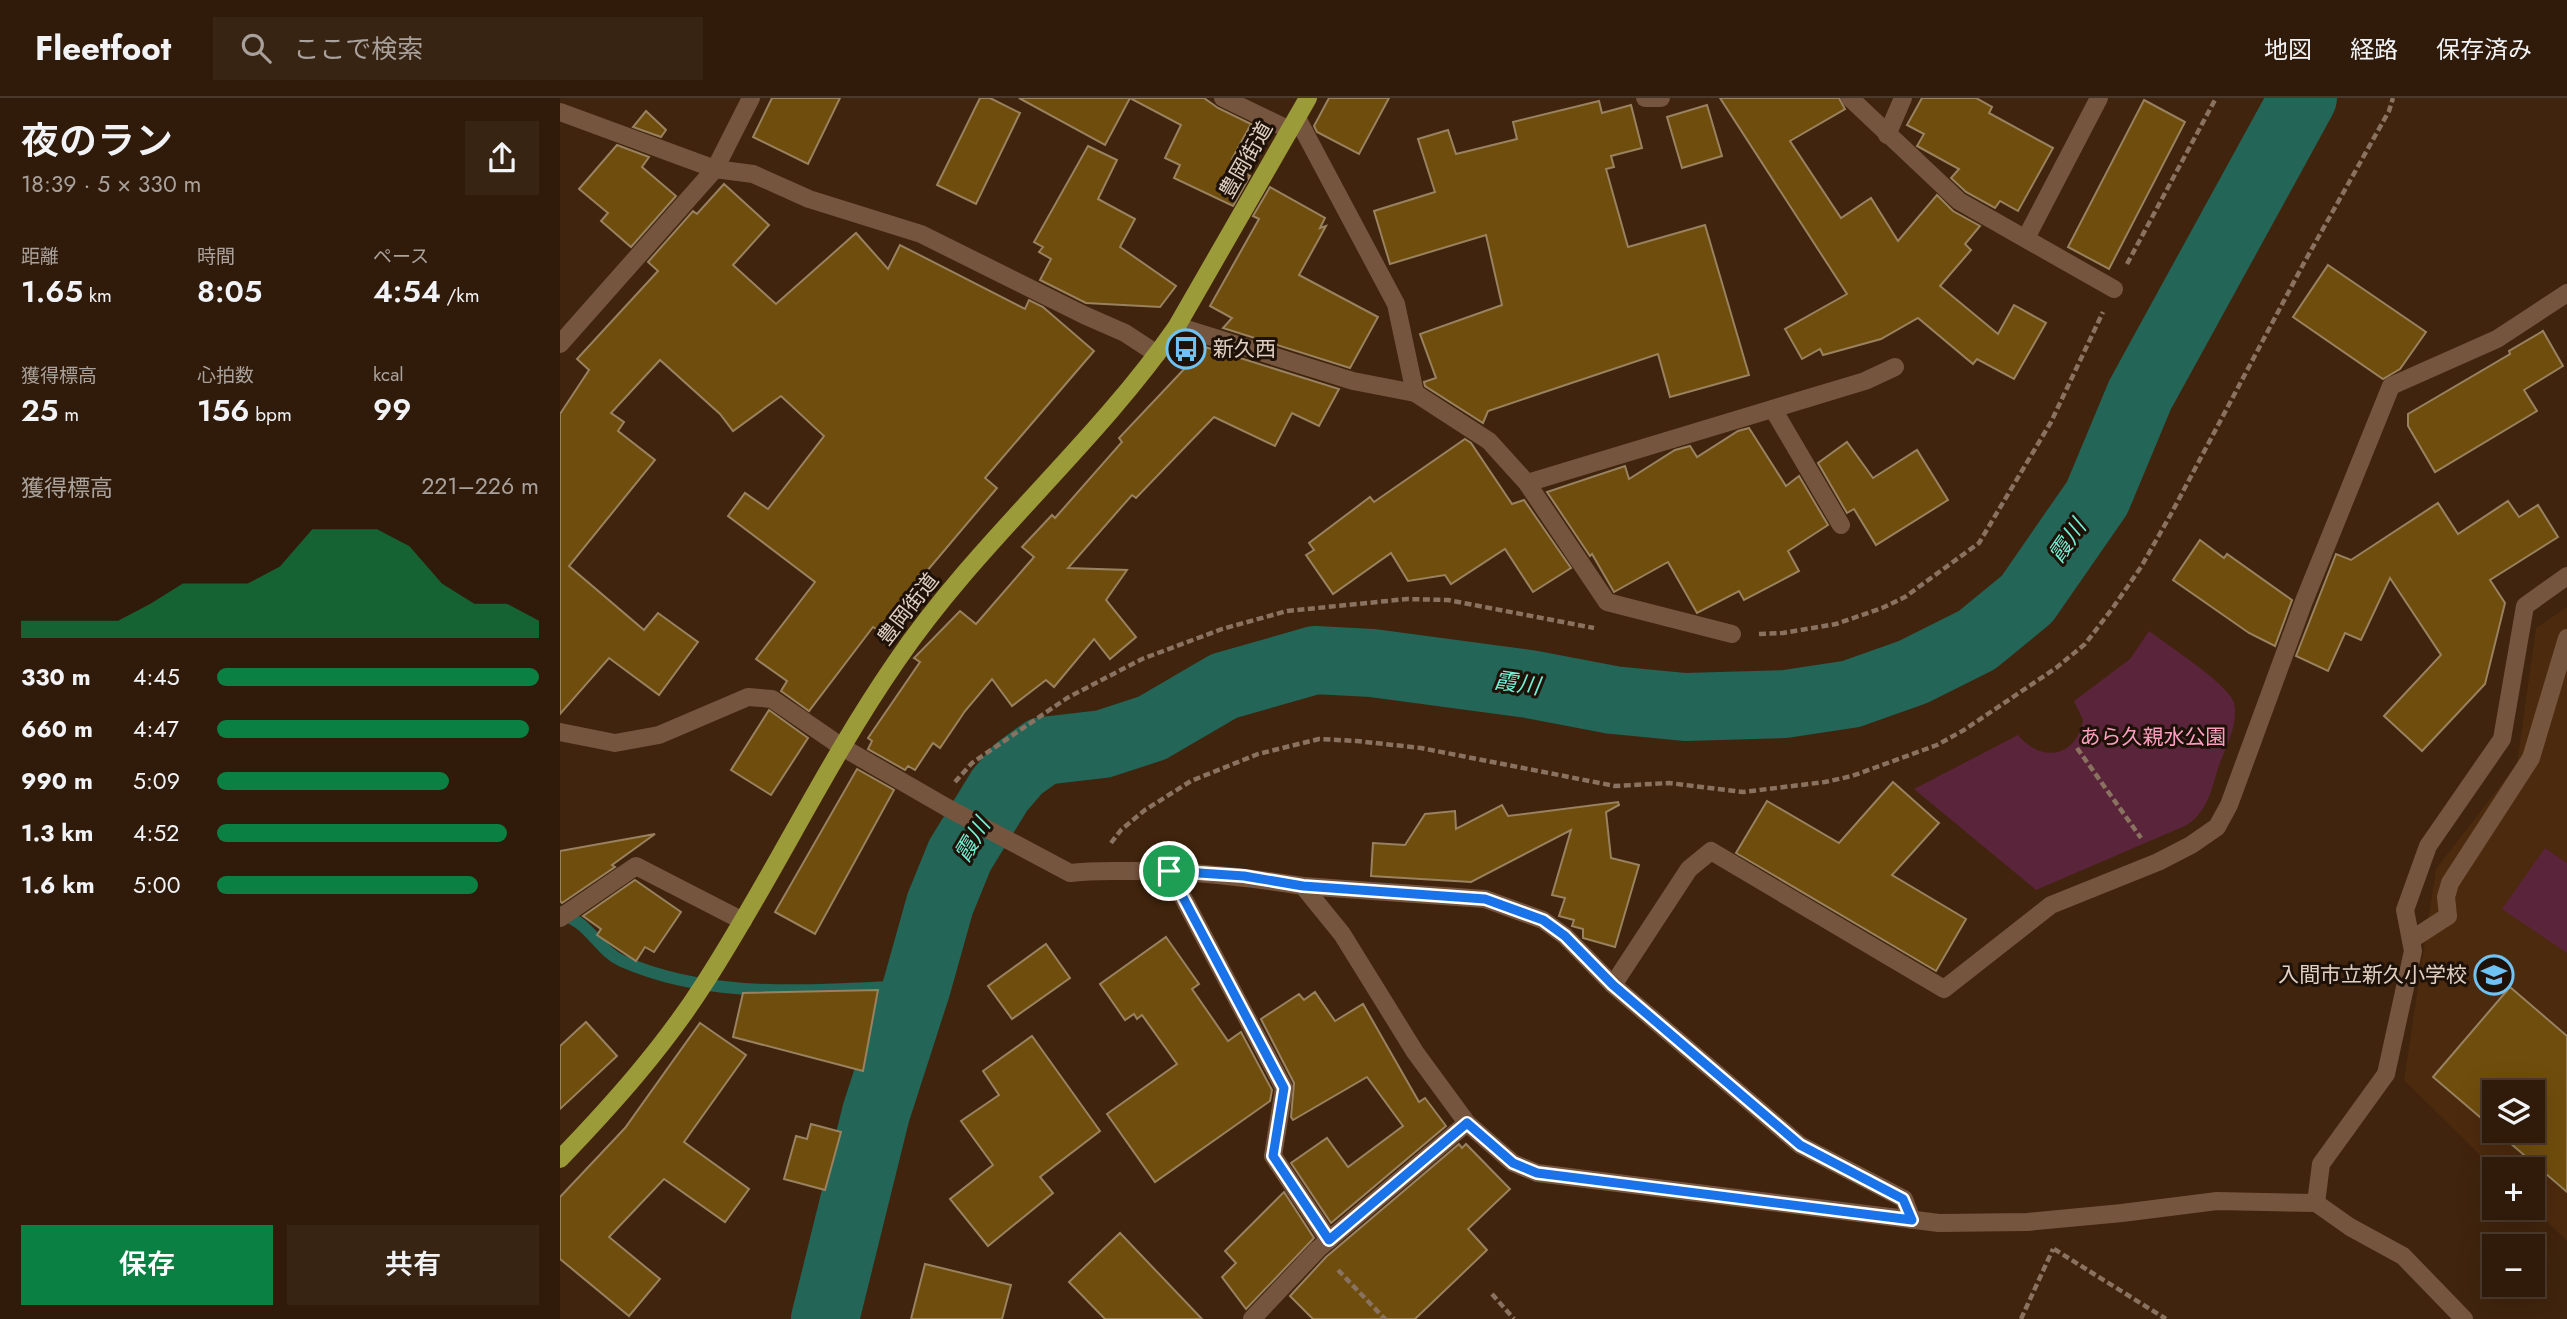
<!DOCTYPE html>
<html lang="ja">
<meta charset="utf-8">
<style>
body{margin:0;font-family:Jost,"Noto Sans JP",sans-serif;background:#382413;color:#f1f3f6;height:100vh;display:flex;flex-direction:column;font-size:26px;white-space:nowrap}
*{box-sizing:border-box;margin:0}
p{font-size:23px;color:#a8a19c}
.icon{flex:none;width:38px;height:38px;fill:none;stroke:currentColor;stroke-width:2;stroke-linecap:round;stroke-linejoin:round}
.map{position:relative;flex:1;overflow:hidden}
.drawer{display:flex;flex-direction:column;background:#301b0a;width:560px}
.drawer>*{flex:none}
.tools{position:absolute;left:1922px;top:982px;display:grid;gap:14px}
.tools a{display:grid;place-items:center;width:63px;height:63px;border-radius:0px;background:#301b0a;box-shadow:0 7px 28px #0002,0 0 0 2px #4b392b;font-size:35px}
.pin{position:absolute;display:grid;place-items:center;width:60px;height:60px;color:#fff;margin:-30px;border:4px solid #fff;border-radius:50%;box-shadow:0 2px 7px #0007}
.round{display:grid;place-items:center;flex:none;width:74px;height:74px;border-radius:0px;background:#382413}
.headline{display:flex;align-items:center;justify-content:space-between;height:119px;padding:0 21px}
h1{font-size:38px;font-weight:600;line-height:52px}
.figures{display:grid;grid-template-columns:repeat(3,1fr);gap:10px;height:119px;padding:7px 21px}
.figures div{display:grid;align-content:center}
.figures b{font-size:30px;font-weight:600}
.figures small{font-size:19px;font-weight:400}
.figures p{font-size:19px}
.chart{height:196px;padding:14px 21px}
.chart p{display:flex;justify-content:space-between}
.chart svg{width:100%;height:126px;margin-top:7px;fill:#0b8043;opacity:.7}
.button{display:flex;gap:14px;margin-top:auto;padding:14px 21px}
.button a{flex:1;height:80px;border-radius:0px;background:#0b8043;color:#fff;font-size:28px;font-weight:600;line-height:80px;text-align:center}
.button a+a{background:#382413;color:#f1f3f6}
ul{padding:0 21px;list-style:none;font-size:23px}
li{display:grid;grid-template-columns:112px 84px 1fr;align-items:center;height:52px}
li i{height:18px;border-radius:9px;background:#0b8043}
header{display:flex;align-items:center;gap:42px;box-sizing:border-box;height:98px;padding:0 35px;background:#301b0a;border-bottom:2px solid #4b392b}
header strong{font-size:33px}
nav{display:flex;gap:38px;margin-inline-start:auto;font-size:24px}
.search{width:490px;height:63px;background:#382413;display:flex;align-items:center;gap:18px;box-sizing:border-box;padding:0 24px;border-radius:0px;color:#a8a19c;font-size:26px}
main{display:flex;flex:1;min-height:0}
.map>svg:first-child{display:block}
.built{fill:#4c2a0e;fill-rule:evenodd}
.green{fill:#5a243a}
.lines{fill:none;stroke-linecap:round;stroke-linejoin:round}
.stream{stroke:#236557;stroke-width:12}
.river{stroke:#236557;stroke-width:68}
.building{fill:#6f4d0d;stroke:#998260;stroke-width:2}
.path{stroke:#8a7260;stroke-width:4.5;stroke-dasharray:7 3.5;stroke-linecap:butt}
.minor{stroke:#75553e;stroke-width:18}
.major{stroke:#9c9b3a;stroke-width:18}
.route-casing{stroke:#fff;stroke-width:14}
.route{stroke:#1a73e8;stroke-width:9}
.labels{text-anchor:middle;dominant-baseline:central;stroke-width:6;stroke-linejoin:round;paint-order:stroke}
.street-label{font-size:21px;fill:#e1cfc2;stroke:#1d1108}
.poi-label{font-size:21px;fill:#e1cfc2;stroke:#1d1108;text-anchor:start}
.park-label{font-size:21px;fill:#fb9ebf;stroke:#1d1108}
.water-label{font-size:23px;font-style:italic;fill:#73edd3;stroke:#1d1108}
</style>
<header>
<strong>Fleetfoot</strong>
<div class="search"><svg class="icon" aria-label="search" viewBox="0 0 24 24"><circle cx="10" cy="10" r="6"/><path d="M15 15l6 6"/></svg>ここで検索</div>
<nav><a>地図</a><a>経路</a><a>保存済み</a></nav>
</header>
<main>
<section class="drawer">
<div class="headline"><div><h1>夜のラン</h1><p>18:39 · 5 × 330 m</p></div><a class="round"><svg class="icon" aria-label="share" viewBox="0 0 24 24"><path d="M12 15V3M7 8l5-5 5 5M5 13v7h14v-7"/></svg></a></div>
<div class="figures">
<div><p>距離</p><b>1.65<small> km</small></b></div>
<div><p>時間</p><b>8:05</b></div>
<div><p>ペース</p><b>4:54<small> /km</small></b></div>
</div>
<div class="figures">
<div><p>獲得標高</p><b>25<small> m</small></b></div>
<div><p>心拍数</p><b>156<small> bpm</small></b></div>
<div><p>kcal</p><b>99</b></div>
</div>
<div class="chart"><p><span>獲得標高</span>221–226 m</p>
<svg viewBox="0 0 160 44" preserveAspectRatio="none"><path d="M0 44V38L10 38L20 38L30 38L40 32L50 25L60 25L70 25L80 19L90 6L100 6L110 6L120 12L130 25L140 32L150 32L160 38V44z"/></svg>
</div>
<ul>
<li><b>330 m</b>4:45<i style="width:100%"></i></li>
<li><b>660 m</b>4:47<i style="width:97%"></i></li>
<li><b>990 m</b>5:09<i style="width:72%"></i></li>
<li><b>1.3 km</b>4:52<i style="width:90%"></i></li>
<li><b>1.6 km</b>5:00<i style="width:81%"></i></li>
</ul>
<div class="button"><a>保存</a><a>共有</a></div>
</section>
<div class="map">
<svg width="2007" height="1221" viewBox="0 0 2007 1221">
<rect width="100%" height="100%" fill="#40240d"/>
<!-- built -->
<path class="built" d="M2007 509V1143L1972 1109V1071H1934L1844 982 1876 771 1957 666 1976 530ZM1934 994H1972V1032H1934Z"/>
<!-- green -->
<g class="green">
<path d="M1589 533C1606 546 1670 587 1674 605 1679 625 1666 649 1659 667 1652 690 1648 713 1627 727L1476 792 1354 691 1458 637C1481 665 1516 660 1523 622L1514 603 1570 561Z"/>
<polygon points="1985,750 2007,765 2007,855 1942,811"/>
</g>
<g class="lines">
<!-- stream -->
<path class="stream" d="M0 814C6 818 13 821 19 825 34 836 44 855 62 863 155 904 258 891 357 888"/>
<!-- river -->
<polyline class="river" points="265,1221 316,1015 357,888 380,806 400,757 440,692 458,671 483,653 543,646 592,630 664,588 755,562 812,565 969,586 1053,602 1125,609 1225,606 1291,596 1353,574 1417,542 1467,501 1537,400 1580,297 1743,0"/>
</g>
<!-- building -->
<g class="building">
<polygon points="212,0 280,0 248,66 193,39"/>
<polygon points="420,0 430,0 460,15 416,106 377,87"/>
<polygon points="459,0 644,0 658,10 691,26 672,61 676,63 674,69 690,78 673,108 614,80 620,67 605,60 621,27 570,0 545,47"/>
<polygon points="769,0 829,0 799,56 757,34 754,28"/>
<polygon points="1160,0 1279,0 1285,11 1230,43 1281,120 1311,100 1338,143 1377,97 1393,113 1420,128 1405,146 1411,152 1380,188 1438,236 1454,207 1486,225 1454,281 1417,261 1413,266 1358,220 1321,241 1263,257 1260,251 1242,261 1225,231 1287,196"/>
<polygon points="1362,0 1416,0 1432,9 1429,15 1493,50 1458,113 1440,103 1435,110 1406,94 1391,80 1399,71 1357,48 1364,36 1347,27"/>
<polygon points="1584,2 1625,24 1549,171 1508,149"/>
<polygon points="1039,3 1042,15 1071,7 1082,50 1051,58 1054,69 1046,71 1068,149 1145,127 1189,277 1110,299 1098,256 928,313 923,325 865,288 864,284 876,280 860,236 942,207 926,137 830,166 814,113 875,94 858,41 888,32 896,56 957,41 953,24"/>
<polygon points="1147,7 1162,58 1122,70 1107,19"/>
<polygon points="86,13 106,32 101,39 73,29"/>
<polygon points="57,47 89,59 82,69 116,98 71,149 41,123 48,115 19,91"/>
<polygon points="528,48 557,62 538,101 575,121 560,149 616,188 600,209 526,205 480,182 491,161 479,154 483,149 474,144"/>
<polygon points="164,86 209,127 173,167 216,206 296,135 328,171 340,147 465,211 469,202 483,209 534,253 425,380 437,390 361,480 363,482 321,534 313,529 249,613 221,593 227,583 196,561 255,484 168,418 185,395 208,411 264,338 221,298 173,333 160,316 100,262 51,315 64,324 58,333 95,362 9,468 84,532 98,515 138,544 99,597 49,560 0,616 0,316 29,272 17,261 98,173 88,164 133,113 137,116"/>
<polygon points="710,89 765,120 760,130 766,128 739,177 818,219 790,270 663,230 672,220 650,208 699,121 693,118"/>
<polygon points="1768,167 1866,234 1840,271 1823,281 1733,219"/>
<polygon points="1983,233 2003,268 1964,292 1977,313 1875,374 1848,328 1848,316 1950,256 1949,253"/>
<polygon points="645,249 779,291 759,328 732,315 715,348 654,319 576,400 572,397 508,470 567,472 546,502 576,539 550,561 534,541 494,589 486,582 452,608 432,581 405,613 380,650 373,645 355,672 348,668 345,672 308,651 312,643 308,640 360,564 354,560 400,513 416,526 474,459 462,449 492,417 495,420 562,344 559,340"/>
<polygon points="1189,330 1226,388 1239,378 1268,427 1228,453 1239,473 1184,502 1179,493 1137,515 1108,464 1054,494 1032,456 1030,458 987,394 1065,368 1069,381 1115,352 1130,348 1137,359 1178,333"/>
<polygon points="905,341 911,345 952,406 964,402 1011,470 973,494 945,451 891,486 885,477 848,483 831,455 773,496 746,457 754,452 749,445 810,399 814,404"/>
<polygon points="1287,344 1313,380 1357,352 1388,402 1316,447 1294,411 1287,415 1258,365"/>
<polygon points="1948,403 1959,419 1978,407 1998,439 1930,482 1945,505 1925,586 1862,653 1824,618 1881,557 1830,480 1801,542 1785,535 1768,573 1736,558 1776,456 1791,462 1878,405 1898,436"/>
<polygon points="1640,442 1664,460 1667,456 1732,502 1715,548 1689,535 1613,482"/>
<polygon points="209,612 248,640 211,697 171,672"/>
<polygon points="297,671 334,692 255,836 215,814"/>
<polygon points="1333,684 1379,725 1332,777 1406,821 1376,873 1176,755 1207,703 1279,745"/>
<polygon points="1058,704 1059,707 1046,714 1051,760 1079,767 1055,849 1023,840 1023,831 1012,828 1014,822 999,818 1005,800 992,797 1011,732 911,784 811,778 813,745 845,747 865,716 895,713 896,731 942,707 948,718"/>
<polygon points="95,736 52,767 55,769 2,805 0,803 0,753"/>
<polygon points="75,782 121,814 94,854 85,849 76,863 37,837 41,831 23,818"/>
<polygon points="606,839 639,886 632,891 668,943 681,934 712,992 710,1003 595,1084 547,1016 617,966 582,917 577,921 574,916 565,922 540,886"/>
<polygon points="486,846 510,880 452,921 428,888"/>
<polygon points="1950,889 2007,938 2007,1094 1935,1032 1972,1032 1972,994 1934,994 1934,1031 1873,979"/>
<polygon points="318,892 303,973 173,939 183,895"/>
<polygon points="755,894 775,923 803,906 859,1004 865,1000 886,1028 771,1125 731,1065 767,1040 788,1069 843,1028 807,979 733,1022 731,1019 734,985 701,921 739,896 744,902"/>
<polygon points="26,924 57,958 0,1011 0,948"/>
<polygon points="140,925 186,957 124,1044 189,1091 165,1124 104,1081 49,1139 100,1181 69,1218 0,1161 0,1099 65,1030"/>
<polygon points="472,938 540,1033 480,1079 493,1095 428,1148 390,1101 433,1067 401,1023 439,997 423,973"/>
<polygon points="251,1026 281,1034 265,1092 224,1081 236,1038 247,1041"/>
<polygon points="899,1046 902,1050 906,1046 950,1091 908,1131 927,1152 855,1221 753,1221 730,1198 766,1159"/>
<polygon points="724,1094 754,1140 686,1211 662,1179 676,1165 665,1153"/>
<polygon points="560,1135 642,1221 545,1221 509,1184"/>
<polygon points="365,1166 451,1187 442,1221 351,1221"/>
</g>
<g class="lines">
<!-- path -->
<g class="path">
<polyline points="1567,166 1656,0"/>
<polyline points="1199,536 1223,535 1276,526 1322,510 1345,499 1419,445 1491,324 1543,214"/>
<polyline points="1517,650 1581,740"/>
<polyline points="395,684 412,665 507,600 582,561 662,531 727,513 847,501 888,502 1034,530"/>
<polyline points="551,745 561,732 585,712 631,683 698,656 759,641 797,643 861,650 1055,688 1109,685 1183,694 1265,684 1292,678 1377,647 1404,632 1496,570 1525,546 1552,511 1581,469 1611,416 1745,163 1829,13 1833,0"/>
<polyline points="1494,1151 1606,1221"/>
<polyline points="778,1172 825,1221"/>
<polyline points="932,1196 954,1221"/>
<polyline points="1461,1221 1493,1151"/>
</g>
<!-- minor -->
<g class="minor">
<polyline points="663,0 730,32"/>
<polyline points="1085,0 1101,0"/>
<polyline points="1290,0 1399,103 1554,191"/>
<polyline points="0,14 155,71 193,76 249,101 361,136 524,217 565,235 597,256"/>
<polyline points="737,20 836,206 855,295"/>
<polyline points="1327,37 1343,0"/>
<polyline points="1466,140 1539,0"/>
<polyline points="617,228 793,283 855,295 929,343 967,385 1047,504 1172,536"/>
<polyline points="0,246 155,71 191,0"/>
<polyline points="1213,311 1281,427"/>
<polyline points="967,385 1305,283 1335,269"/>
<path d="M0 634 55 645 99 637 188 599 212 601 282 649 386 709 510 775C531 772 553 773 575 773 632 773 687 779 743 788L782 836 855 954 907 1025 953 1065 977 1075 1379 1125 1467 1124 1562 1115 1657 1103 1756 1105 1790 1129 1843 1158 1904 1221"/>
<polyline points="609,773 724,990 713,1058 769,1142"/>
<polyline points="743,788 925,801 983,822 1005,838 1053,887 1240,1047 1344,1101 1352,1122"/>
<polyline points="0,820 76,768 183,823"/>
<polyline points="1851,842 1888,818 1886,799 1890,785 1971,660 2007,540"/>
<polyline points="1053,887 1129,771 1151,753 1384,891 1491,807 1598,764 1631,747 1657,729 1669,707 1744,503 1831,288 1937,241 2007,195"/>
<polyline points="1756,1105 1761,1066 1826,976 1853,853 1845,812 1868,748 1942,641 1965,508 2007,478"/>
<polyline points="692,1221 758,1151 907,1025"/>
</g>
<!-- major -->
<path class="major" d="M0 1061C52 1007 103 950 144 886 212 781 265 667 336 564 418 443 534 348 617 228L748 0"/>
</g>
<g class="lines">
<!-- route casing -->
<g class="route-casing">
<polygon id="route" points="609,773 684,778 743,788 925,801 983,822 1005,838 1053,887 1240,1047 1343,1101 1352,1122 977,1075 953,1065 907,1025 769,1142 713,1058 724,990"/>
</g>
<!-- route -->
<use href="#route" class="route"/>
</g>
<!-- icons -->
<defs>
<g id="bus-ring" transform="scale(2.0125)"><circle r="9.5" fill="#1d1108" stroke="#6fc2f4" stroke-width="1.5"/><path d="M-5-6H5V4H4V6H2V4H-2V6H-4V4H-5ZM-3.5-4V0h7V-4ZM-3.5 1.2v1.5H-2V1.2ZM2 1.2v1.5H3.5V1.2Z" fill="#6fc2f4"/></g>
<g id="school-ring" transform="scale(2.0125)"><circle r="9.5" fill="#1d1108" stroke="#6fc2f4" stroke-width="1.5"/><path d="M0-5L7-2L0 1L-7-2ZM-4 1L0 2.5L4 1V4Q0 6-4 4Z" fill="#6fc2f4"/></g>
</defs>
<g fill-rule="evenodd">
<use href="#bus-ring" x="626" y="251"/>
<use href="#school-ring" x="1934" y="877"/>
</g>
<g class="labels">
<!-- street labels -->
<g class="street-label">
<text transform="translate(686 62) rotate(-60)">豊岡街道</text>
<text transform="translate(348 511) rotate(-52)">豊岡街道</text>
</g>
<!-- poi labels -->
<g class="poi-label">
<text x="653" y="251">新久西</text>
<text x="1907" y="877" text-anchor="end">入間市立新久小学校</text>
</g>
<!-- park labels -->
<g class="park-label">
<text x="1593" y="639">あら久親水公園</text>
</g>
<!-- water labels -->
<g class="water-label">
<text transform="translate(1507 443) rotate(-55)">霞川</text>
<text transform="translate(957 585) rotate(8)">霞川</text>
<text transform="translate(412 742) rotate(-59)">霞川</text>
</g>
</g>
</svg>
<div class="tools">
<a><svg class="icon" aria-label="layers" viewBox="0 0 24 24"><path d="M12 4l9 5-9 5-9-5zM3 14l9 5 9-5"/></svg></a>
<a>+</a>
<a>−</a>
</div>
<div class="pin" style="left:609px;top:773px;background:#1e9e55"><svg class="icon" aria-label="arrive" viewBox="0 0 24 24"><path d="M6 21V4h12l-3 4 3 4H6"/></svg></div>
</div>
</main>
